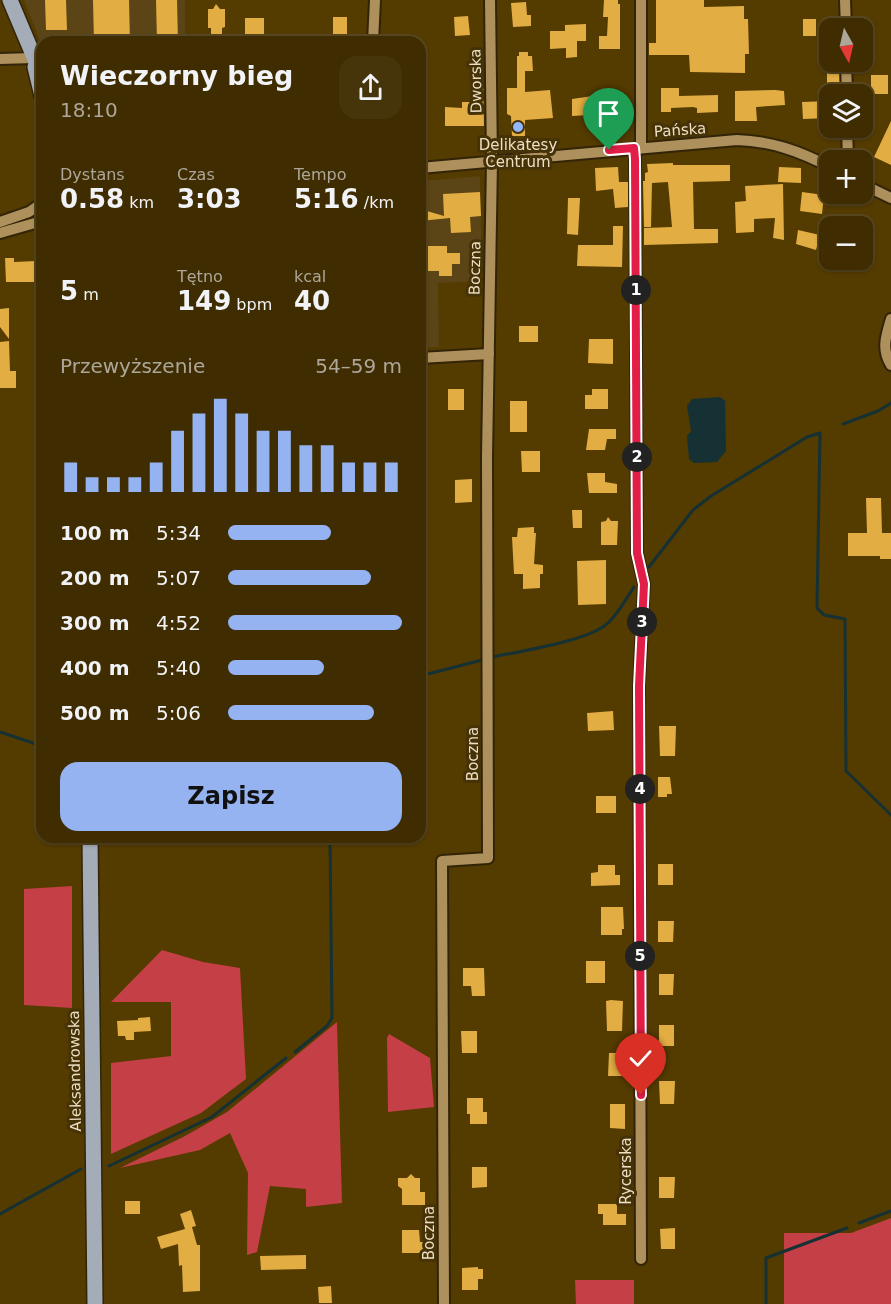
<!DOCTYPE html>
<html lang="pl">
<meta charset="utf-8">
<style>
body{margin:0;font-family:"DejaVu Sans",sans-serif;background:#46340a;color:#f1f3f6;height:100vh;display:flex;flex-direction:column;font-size:22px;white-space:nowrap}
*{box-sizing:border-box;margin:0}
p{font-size:20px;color:#ada799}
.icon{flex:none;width:33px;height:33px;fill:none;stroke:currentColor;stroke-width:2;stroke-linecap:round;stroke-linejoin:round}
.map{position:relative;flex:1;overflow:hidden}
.panel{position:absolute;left:36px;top:36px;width:390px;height:807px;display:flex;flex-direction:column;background:#3f2c00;border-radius:18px;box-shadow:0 2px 4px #0004,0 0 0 2px #584822}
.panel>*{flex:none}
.needle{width:39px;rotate:172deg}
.buttons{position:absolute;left:819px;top:18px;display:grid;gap:12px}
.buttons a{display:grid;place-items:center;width:54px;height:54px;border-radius:12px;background:#3f2c00;box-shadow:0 2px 4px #0004,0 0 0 2px #584822;font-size:30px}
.pin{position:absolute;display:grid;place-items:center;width:51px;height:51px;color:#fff;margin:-62px -26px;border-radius:50% 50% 50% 0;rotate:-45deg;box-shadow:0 0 6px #0007}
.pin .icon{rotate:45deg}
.km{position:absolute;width:30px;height:30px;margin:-15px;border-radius:50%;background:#222;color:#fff;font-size:16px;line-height:30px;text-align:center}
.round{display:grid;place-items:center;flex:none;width:63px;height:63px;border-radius:18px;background:#46340a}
.overview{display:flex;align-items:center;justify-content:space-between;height:102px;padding:0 24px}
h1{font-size:27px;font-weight:800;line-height:45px}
.metrics{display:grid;grid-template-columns:repeat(3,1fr);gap:9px;height:102px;padding:6px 24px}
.metrics div{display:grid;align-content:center}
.metrics b{font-size:26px;font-weight:800}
.metrics small{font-size:16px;font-weight:400}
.metrics p{font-size:16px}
.chart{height:168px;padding:12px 24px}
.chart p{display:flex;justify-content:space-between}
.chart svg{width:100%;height:108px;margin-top:6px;stroke:#95b2f1;stroke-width:6}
.primary-button{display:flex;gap:12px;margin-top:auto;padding:12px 24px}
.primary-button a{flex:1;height:69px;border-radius:18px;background:#95b2f1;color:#111;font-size:24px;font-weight:800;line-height:69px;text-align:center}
ul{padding:0 24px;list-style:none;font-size:20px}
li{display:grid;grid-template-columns:96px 72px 1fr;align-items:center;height:45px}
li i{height:15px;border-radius:8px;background:#95b2f1}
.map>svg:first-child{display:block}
.built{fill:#5b4415}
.forest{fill:#c43f46}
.water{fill:#153133}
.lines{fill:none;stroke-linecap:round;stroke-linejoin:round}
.stream{stroke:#153133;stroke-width:3}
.building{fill:#e2ad42}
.minor-casing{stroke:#322408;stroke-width:14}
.major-casing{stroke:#322408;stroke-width:18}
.minor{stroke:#ad905c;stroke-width:10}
.major{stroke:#a4acb8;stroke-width:15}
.route-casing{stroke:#fff;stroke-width:12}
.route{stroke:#e11d48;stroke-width:8}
.poi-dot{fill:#91b8fd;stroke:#453207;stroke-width:2}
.labels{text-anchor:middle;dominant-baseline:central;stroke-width:6;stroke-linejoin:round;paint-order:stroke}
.street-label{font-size:15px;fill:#eddec4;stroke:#453207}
.poi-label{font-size:15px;fill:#eddec4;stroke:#453207}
</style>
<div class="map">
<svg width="891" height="1304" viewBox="0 0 891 1304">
<rect width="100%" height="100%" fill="#543b00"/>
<!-- built -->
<g class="built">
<polygon points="24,0 185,0 185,42 42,42 42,46"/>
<polygon points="480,176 482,281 438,283 439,347 420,347 420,181"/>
</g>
<!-- forest -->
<g class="forest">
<polygon points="72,886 72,1008 24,1005 24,889"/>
<polygon points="162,950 203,962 240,968 246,1079 201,1113 111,1154 111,1063 171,1056 171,1002 111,1002"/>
<polygon points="337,1022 342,1203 306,1207 306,1189 270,1186 257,1252 247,1255 248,1173 230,1133 200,1150 120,1168 185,1136 227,1112"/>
<polygon points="389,1034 430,1058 434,1107 388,1112 387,1038"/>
<polygon points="891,1218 891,1304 784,1304 784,1233 851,1233"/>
<polygon points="575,1280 634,1280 634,1304 576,1304"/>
</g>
<!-- water -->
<polygon class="water" points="720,397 725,401 726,451 717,462 694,463 689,459 687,436 691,431 687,406 692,399"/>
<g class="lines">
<!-- stream -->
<g class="stream">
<polyline points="843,424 878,411 891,403"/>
<polyline points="649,567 693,510 711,496 807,437 820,433 817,608 824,615 845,619 846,771 891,815"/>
<path d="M493 657C520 651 591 641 609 622 619 612 626 599 634 587"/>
<polyline points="420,676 482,660"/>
<polyline points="0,732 42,746"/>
<polyline points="295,1052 327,1026 332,1018 330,837"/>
<polyline points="109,1166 212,1117 286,1058"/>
<polyline points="0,1214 81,1169"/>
<polyline points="859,1223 891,1211"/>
<polyline points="766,1304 766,1258 847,1228"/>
</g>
</g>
<!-- building -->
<g class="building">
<polygon points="45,0 66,0 67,30 46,30"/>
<polygon points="93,0 129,0 130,42 94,42"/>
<polygon points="156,0 177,0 178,42 157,42"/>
<polygon points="604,0 618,0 618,4 620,4 620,49 599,49 599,36 607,36 608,17 603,17"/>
<polygon points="656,0 704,0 704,7 744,6 744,19 748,19 749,54 745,54 745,73 690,72 689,55 649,55 649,43 656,43"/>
<polygon points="526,2 527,15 531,15 531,26 513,27 511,3"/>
<polygon points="216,4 220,9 225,9 225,27 222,28 222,38 211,38 211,28 208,28 208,9 213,9"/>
<polygon points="468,16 470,35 455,36 454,17"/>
<rect x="333" y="17" width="14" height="18"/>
<rect x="245" y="18" width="19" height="17"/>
<rect x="803" y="19" width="13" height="17"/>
<polygon points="586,24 586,41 577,41 577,57 566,58 566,48 550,49 550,31 565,31 565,25"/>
<polygon points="519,52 528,52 528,56 532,56 533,71 525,71 525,92 550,90 553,118 525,120 525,136 512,136 511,116 507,114 507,88 517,88 517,56 519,56"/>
<polygon points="839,62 840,94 827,94 827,63"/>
<rect x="871" y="75" width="17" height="19"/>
<polygon points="472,77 483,77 484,126 445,126 445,107 462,108 462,102 472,102"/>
<polygon points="661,88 679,88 679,96 718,95 718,112 697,113 697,108 693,107 671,108 671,112 661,112"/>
<polygon points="775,90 784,91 785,105 756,107 757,121 735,121 735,91"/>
<polygon points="593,96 593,101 622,100 622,116 606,116 606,114 572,116 572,99"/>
<polygon points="830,101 830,118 803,119 802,102"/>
<polygon points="891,121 891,165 874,157"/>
<polygon points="673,163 673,165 730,165 730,181 693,182 694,229 718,229 718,243 644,245 644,228 672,227 668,182 652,183 651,227 644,227 643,181 645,181 645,173 648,172 647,164"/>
<polygon points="618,167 619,182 628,182 628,207 615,208 613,189 596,191 595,168"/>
<polygon points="779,167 801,168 801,183 778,182"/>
<polygon points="783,184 784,240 773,238 775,218 754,219 754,232 736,233 735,202 746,201 745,186"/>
<polygon points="480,192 481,216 470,217 471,232 451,233 450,218 420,221 420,209 444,216 443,194"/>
<polygon points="802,192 824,195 822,214 800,211"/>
<polygon points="568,198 580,198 578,235 567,234"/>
<polygon points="613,226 623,226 622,267 577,266 578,245 613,245"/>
<polygon points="798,230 820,235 816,250 796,244"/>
<polygon points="427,246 447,246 447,253 460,253 460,264 452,264 452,276 439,276 439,271 427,271"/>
<polygon points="5,258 14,258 14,262 36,261 36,282 6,282"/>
<polygon points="9,308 9,339 0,327 0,309"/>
<rect x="519" y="326" width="19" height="16"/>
<polygon points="589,339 613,339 613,364 588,363"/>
<polygon points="9,341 10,371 16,371 16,388 0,388 0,342"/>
<rect x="448" y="389" width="16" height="21"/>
<polygon points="592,389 608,389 608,409 585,409 585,395 592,395"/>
<rect x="510" y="401" width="17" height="31"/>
<polygon points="589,429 616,429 616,439 607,439 605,450 586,450"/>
<polygon points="521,451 540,451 540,472 522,472"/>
<polygon points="587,473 605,473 605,482 617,484 617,493 589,493"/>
<polygon points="472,479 472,502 455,503 455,480"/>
<polygon points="866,498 881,498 882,533 891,533 891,559 880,559 880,556 848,556 848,533 867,533"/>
<polygon points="572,510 582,510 582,528 573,528"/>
<polygon points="608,517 611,521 618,521 617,545 601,545 601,522 606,521"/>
<polygon points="534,527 534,533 536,533 534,564 543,565 543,574 540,574 540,588 523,589 523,574 514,574 512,537 517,537 518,528"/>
<polygon points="606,560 606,604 578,605 577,561"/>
<polygon points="613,711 614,730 588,731 587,713"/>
<polygon points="659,726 676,726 675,756 660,756"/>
<polygon points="658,777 670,777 672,794 667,794 667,797 658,797"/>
<rect x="596" y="796" width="20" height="17"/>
<rect x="658" y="864" width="15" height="21"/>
<polygon points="598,865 615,865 615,875 620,875 620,885 591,886 591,873 598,872"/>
<polygon points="601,907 623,907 624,929 622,929 622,935 601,935"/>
<polygon points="658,921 674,921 673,942 658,942"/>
<rect x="586" y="961" width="19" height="22"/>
<polygon points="463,968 484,968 485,996 472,996 471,986 463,986"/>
<polygon points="659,974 674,974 673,995 659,995"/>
<polygon points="611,1000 623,1001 622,1031 607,1031 606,1001"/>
<polygon points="150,1017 151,1031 134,1032 134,1040 126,1040 125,1036 118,1036 117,1021 138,1020 138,1018"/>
<rect x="659" y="1025" width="15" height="21"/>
<polygon points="461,1031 477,1031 477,1053 462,1053"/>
<polygon points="609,1053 624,1053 624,1076 608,1076"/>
<polygon points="659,1081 675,1081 674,1104 660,1104"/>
<polygon points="467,1098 483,1098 483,1112 487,1112 487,1124 470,1124 470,1114 467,1114"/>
<polygon points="610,1104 625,1104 625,1129 610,1128"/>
<polygon points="472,1167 487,1167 487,1187 472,1188"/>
<polygon points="411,1174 415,1178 420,1178 420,1192 425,1192 425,1205 402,1205 402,1189 398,1186 398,1178 407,1178"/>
<polygon points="659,1177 675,1177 674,1198 659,1198"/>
<rect x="125" y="1201" width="15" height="13"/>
<polygon points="598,1204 617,1204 617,1214 626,1214 626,1225 603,1225 603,1214 598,1214"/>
<polygon points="191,1210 196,1226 192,1227 197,1245 200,1245 200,1291 183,1292 182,1265 179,1266 178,1244 161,1249 157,1237 185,1229 180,1214"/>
<polygon points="675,1228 675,1249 661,1249 660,1229"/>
<polygon points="402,1230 419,1230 420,1242 425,1242 425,1253 402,1253"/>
<polygon points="306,1255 306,1269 261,1270 260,1256"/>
<polygon points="478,1267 478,1269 483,1269 483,1279 478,1279 478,1290 462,1290 462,1268"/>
<polygon points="331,1286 332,1303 319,1303 318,1287"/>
</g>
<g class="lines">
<!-- minor casing -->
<g class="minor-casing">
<g id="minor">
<polyline points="845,0 846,28"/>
<polyline points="373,42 375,0"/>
<polyline points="0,59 33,58"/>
<polyline points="846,62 847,94"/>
<polyline points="847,128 848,160"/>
<polyline points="635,148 637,553 644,584 639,686 641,1259"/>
<polyline points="641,148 641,0"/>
<path d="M420 168 737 140C771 141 799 151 830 167"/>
<polyline points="862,184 891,198"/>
<polyline points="0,222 29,212 42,203"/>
<polyline points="0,233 42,221"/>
<path d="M891 319C886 336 881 349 891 365"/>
<polyline points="420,358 489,354"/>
<polyline points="444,1304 442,861 488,858 487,457 492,161 490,0"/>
</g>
</g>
<!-- major casing -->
<g class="major-casing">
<g id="major">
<polyline points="10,0 42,76"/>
<polyline points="35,67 42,96"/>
<polyline points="90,837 95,1304"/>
</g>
</g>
<!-- minor -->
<use href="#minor" class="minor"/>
<!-- major -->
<use href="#major" class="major"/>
</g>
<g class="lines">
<!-- route casing -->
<g class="route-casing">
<polyline id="route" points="609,150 634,148 635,159 637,553 644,584 639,686 641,1095"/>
</g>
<!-- route -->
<use href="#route" class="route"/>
</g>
<!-- markers -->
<circle class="poi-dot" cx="518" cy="127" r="6"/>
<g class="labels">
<!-- street labels -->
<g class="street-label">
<text transform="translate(476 81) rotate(-91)">Dworska</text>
<text transform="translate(680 130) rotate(-4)">Pańska</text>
<text transform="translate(475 268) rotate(-89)">Boczna</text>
<text transform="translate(473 754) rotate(-90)">Boczna</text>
<text transform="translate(75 1071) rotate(-91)">Aleksandrowska</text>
<text transform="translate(626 1171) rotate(-90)">Rycerska</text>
<text transform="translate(429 1233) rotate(-90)">Boczna</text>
</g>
<!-- poi labels -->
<g class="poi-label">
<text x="518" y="145">Delikatesy<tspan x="518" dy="17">Centrum</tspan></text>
</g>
</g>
</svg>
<div class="buttons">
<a><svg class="needle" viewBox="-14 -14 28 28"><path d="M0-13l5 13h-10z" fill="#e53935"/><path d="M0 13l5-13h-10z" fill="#ada799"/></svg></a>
<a><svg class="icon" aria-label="layers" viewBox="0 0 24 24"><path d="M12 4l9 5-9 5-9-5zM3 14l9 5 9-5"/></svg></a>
<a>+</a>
<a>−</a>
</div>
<div class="pin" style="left:609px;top:150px;background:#1e9e55"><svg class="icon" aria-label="arrive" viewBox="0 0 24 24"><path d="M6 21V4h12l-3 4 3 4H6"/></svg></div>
<div class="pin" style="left:641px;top:1095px;background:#d93025"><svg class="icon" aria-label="check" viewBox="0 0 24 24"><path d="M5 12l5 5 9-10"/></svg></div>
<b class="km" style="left:636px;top:290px">1</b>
<b class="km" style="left:637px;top:457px">2</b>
<b class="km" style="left:642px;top:622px">3</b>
<b class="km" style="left:640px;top:789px">4</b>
<b class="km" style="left:640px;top:956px">5</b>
<section class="panel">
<div class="overview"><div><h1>Wieczorny bieg</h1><p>18:10</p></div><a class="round"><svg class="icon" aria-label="share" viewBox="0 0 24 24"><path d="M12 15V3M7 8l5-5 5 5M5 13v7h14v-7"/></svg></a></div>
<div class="metrics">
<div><p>Dystans</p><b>0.58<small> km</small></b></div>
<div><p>Czas</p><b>3:03</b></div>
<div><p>Tempo</p><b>5:16<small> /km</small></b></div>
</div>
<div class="metrics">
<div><b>5<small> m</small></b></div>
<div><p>Tętno</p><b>149<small> bpm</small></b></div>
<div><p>kcal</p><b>40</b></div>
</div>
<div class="chart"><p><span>Przewyższenie</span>54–59 m</p>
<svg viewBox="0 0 160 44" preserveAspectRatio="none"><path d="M5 44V32M15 44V38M25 44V38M35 44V38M45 44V32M55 44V19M65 44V12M75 44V6M85 44V12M95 44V19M105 44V19M115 44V25M125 44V25M135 44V32M145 44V32M155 44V32"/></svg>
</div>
<ul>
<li><b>100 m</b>5:34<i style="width:59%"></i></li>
<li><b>200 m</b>5:07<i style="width:82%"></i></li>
<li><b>300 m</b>4:52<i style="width:100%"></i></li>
<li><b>400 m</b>5:40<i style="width:55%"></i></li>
<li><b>500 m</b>5:06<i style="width:84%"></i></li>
</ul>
<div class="primary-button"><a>Zapisz</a></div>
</section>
</div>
